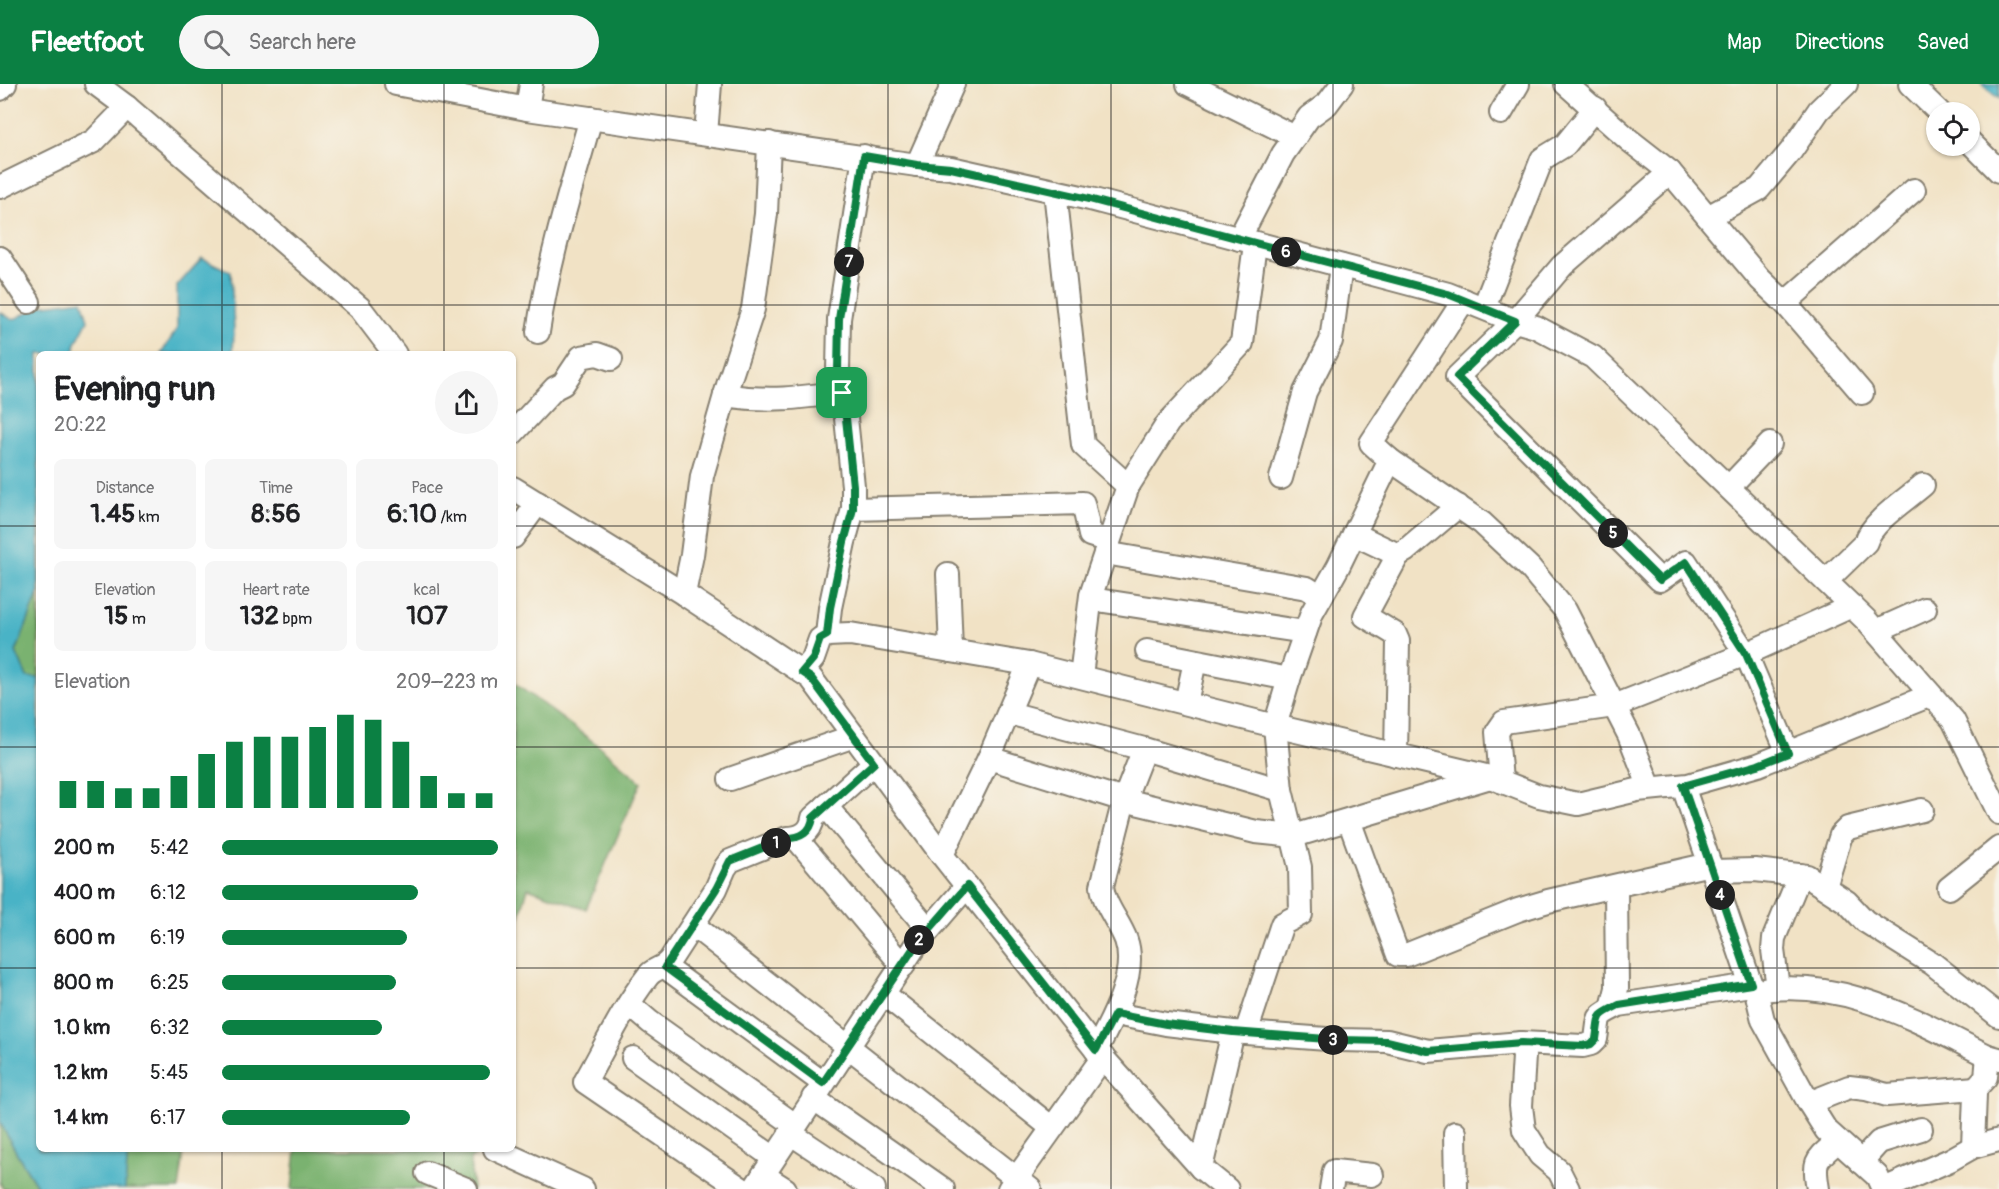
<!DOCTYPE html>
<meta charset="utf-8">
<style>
body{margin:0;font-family:Pangolin,sans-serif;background:#f6f6f6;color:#202124;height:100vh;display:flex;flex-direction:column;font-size:22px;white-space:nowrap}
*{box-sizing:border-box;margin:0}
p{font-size:20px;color:#757577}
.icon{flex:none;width:33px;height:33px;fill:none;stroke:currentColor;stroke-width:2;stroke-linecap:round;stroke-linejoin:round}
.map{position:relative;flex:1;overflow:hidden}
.sheet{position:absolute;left:36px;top:267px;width:480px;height:801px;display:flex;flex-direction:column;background:#fff;border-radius:9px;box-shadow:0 2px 4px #0004}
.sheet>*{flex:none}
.tools{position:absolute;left:1926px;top:18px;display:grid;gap:12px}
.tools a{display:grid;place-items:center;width:54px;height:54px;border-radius:50%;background:#fff;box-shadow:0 2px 4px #0004;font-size:30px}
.pin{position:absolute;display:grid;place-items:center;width:51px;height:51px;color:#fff;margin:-26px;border-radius:12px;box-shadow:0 3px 9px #0006}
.km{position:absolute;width:30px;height:30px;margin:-15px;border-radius:50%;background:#222;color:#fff;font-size:16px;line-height:30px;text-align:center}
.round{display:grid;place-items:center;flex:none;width:63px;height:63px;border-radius:32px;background:#f6f6f6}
.summary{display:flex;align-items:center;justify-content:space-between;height:102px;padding:0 18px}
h1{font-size:33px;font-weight:700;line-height:45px}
.metrics{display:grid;grid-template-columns:repeat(3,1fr);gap:9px;height:102px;padding:6px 18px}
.metrics div{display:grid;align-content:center;border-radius:9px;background:#f6f6f6;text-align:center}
.metrics b{font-size:26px;font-weight:700}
.metrics small{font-size:16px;font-weight:400}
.metrics p{font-size:16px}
.chart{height:168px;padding:12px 18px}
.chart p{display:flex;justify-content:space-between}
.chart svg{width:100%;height:108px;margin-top:6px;stroke:#0b8043;stroke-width:6}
ul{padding:0 18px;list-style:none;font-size:20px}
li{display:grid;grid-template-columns:96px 72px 1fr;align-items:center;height:45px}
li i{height:15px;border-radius:8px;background:#0b8043}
header{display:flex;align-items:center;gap:36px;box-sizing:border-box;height:84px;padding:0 30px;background:#0b8043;color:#fff}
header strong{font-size:28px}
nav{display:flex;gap:33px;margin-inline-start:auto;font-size:21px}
.search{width:420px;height:54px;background:#f6f6f6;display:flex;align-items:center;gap:15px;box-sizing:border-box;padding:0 21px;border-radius:33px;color:#757577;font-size:22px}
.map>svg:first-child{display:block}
.forest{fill:#7ab270;stroke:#4b6746;stroke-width:1.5}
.water{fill:#48b3c6;stroke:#326871;stroke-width:1.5}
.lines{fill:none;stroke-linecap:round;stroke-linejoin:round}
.minor-casing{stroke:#867f70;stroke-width:26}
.minor{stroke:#fff;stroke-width:22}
.route-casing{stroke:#fff;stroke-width:12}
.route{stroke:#0b8043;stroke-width:8}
.grid{fill:none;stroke:#1c1c1c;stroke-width:1.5;stroke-opacity:0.55}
</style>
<header>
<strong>Fleetfoot</strong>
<div class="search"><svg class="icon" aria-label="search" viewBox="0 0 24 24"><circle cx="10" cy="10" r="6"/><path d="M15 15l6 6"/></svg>Search here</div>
<nav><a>Map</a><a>Directions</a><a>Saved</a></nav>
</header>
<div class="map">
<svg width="1999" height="1105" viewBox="0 0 1999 1105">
<rect width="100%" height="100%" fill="#f7f3e8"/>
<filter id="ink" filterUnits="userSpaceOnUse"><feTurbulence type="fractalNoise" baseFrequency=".0167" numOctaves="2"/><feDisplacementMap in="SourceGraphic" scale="12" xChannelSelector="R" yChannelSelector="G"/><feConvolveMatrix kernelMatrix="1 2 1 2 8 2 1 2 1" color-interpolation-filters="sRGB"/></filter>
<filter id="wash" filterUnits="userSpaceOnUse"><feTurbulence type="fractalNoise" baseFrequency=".008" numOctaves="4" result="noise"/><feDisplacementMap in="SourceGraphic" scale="24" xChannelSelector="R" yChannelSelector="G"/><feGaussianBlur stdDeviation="1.35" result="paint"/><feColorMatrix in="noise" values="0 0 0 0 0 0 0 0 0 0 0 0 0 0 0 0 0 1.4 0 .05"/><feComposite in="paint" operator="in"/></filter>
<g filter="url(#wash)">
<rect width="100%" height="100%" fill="#f1e2c5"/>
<!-- forest -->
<g class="forest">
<polygon points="39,508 39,594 27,594 16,568"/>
<polygon points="513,598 599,662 641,698 586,825 528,804 513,856"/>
<polygon points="0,1038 19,1073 39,1105 3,1105 0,1098"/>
<polygon points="128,1065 182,1065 183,1076 179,1105 125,1105"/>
<polygon points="296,1065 481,1065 470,1076 473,1105 292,1105"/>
</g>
<!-- water -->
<g class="water">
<polygon points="1981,0 1999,0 1999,15"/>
<polygon points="202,174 231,188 234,245 233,270 161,270 177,245 177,202"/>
<polygon points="82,216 88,236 76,259 74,270 39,270 39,508 16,568 27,593 39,594 39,1065 128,1065 125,1105 39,1105 19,1073 0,1038 0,228 13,236 39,222"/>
</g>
</g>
<g filter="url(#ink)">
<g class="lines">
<!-- minor casing -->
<g class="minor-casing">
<g id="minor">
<polyline points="96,0 127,23 360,224 395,270"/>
<polyline points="396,0 527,25 917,81 951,84 1090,115 1448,210 1515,237 1536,243 1593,273 1866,536 1953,636 1999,729"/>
<polyline points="1188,0 1295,53"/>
<polyline points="1566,0 1629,56 1670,88 1760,195 1785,219 1862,309"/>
<polyline points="1910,0 1939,28"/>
<polyline points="0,5 5,0"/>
<polyline points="527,25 531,0"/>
<polyline points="1501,29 1518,0"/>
<polyline points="706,50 710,0"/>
<polyline points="1970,58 1999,87"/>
<polyline points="917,81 953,0"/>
<polyline points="0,103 94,57 127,23"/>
<polyline points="1055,107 1083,361 1128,402 1091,511 1081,592"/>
<polyline points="1708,133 1759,105 1791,67 1819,26 1846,0"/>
<polyline points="1239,155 1283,70 1309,33 1327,20 1342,0"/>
<polyline points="0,174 29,218"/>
<polyline points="1464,216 1371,359 1390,376 1482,439 1530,484 1565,526 1629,651 1650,704"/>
<polyline points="1785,219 1914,106"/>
<polyline points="1484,223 1542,75 1565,61 1595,24"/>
<path d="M538 248C549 175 571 104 591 34"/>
<path d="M725 311C767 318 800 314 842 308"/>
<polyline points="513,349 555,304 563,300 581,273 597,270 611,275"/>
<polyline points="1281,394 1305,308 1331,257 1341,182"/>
<polyline points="1128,402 1168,339 1242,259 1255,160"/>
<polyline points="1729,403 1770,360"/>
<polyline points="513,404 684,510 811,594 942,771 1096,966 1201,1084 1227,1105"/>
<polyline points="853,425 1083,419 1090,451 1109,457"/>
<polyline points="1354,450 1398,471"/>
<polyline points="513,453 538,419"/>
<polyline points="1105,469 1307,504 1321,513"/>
<polyline points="948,490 951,567"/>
<path d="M1826 497 1866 458C1872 437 1906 416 1923 401"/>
<polyline points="684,510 692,471 702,392 728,301 753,225 766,130 769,59"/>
<polyline points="1091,515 1305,548"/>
<polyline points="1876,547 1925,525"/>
<polyline points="827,551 830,524 844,458 853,425 853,402 846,334 838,287 839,235 864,72"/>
<polyline points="1147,567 1289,595"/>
<polyline points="802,588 813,575 820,555 827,551 850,550 1029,580 1275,642 1490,693 1539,712 1578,720 1637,706 1688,701 1758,681 1931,611"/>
<polyline points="1186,619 1195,577"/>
<polyline points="1009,629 1144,665 1281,706"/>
<polyline points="1144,665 1124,716 1256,748 1294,752 1487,694"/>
<polyline points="1788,669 1746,570 1852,522"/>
<polyline points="1396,671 1398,557 1395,550 1365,532 1398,471 1405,467 1458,422"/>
<path d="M989 674 1124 716 1102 802C1104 822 1119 837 1126 856 1138 890 1112 936 1096 966"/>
<polyline points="730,695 854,652"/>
<polyline points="1501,697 1497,648 1504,638 1614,622 1746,570 1686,478 1660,496 1457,293 1515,237 1562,182 1670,88"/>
<path d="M1683 702 1751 901 1756 907C1843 893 1913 935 1988 972L1999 975"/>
<polyline points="826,722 928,845"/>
<polyline points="1349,736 1398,871 1406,871 1518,826 1548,817 1710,780"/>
<polyline points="796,754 903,882"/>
<polyline points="942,771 989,674 1029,580"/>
<polyline points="1712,787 1755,786 1807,792 1847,818 1865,837 1933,880 1999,932"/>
<polyline points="1825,803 1841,751 1848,744 1922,726"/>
<polyline points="1949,804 1999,764"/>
<polyline points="693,841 1030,1105"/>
<polyline points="665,883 823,999"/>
<polyline points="1778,904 1773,866 1774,854 1800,791"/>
<polyline points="1756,907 1763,936 1809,1019 1826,1046 1877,1092 1883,1105"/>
<polyline points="884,910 1052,1044"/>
<polyline points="629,920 650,938 795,1041"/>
<polyline points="1612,924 1617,904 1616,802"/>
<path d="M1115 930 1166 940 1233 948 1340 956 1387 957 1428 967 1521 959 1583 962 1591 960 1596 955C1600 930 1595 933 1619 921L1751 901"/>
<polyline points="1246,949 1282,840 1301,830 1300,783 1281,706 1275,642 1289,595 1312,529 1338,483 1390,376"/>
<polyline points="1521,959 1524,972 1521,1022 1524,1046 1540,1071 1559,1087 1568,1105"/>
<polyline points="633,974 774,1074"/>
<polyline points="813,1014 943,1105"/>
<polyline points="1809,1019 1849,1003 1866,1005 1887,1011 1976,1004"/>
<polyline points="790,1049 874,1105"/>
<polyline points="1455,1049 1456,1105"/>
<polyline points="1973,1063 1975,1010 1976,1004 1986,993 1988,972"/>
<polyline points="495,1065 583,1105"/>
<polyline points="1861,1078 1879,1058 1921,1045"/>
<polyline points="1201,1084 1233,948"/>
<polyline points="427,1089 466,1105"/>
<polyline points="763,1091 785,1105"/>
<path d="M742 1105 585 998C605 963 623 924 648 892 654 884 663 885 670 876L716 805 725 784 730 777 787 754C801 754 811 748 813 734L874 679"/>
<polyline points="754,1105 915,862 967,802"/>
<polyline points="1009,1105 1103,973"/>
<polyline points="1331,1105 1334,1087 1372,1091"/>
<path d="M1818 1105C1813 1075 1816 1076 1838 1057"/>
<polyline points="1884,1105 1950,1076 1973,1063 1999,1056"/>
</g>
</g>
<!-- minor -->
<use href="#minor" class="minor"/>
</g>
</g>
<g class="lines" filter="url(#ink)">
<!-- route casing -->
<g class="route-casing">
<path id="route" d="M864 72 917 81 951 84 1089 115 1448 210 1515 237 1457 293 1660 496 1686 478 1746 570 1788 669 1758 681 1683 702 1751 900 1619 921C1595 933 1600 930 1596 955L1591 960 1583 962 1521 959 1428 967 1387 957 1340 956 1233 948 1166 940 1115 930 1096 966 967 802 915 862 823 999 665 883 716 805 730 777 787 754C801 754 811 748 813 734L874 679 811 594 802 588 813 575 820 555 827 551 830 524 844 458 853 425V402L846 334 838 287 839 235Z"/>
</g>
<!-- route -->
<use href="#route" class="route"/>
</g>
<!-- grid -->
<path class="grid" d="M222 0V270M444 0V270M666 0V1105M888 0V1105M1111 0V1105M1333 0V1105M1555 0V1105M1777 0V1105M0 221H1999M0 442H39M513 442H1999M0 663H39M513 663H1999M0 884H39M513 884H1999M222 1065V1105M444 1065V1105"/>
</svg>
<div class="tools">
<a><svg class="icon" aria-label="locate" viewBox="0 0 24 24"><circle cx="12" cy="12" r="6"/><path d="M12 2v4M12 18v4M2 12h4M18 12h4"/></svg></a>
</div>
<div class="pin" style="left:842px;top:309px;background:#1e9e55"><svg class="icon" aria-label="arrive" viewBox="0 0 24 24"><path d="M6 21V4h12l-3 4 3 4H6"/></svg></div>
<b class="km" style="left:776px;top:759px">1</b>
<b class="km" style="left:919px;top:856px">2</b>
<b class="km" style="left:1333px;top:956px">3</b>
<b class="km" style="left:1720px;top:811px">4</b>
<b class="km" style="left:1613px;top:449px">5</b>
<b class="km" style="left:1286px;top:168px">6</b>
<b class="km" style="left:849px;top:178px">7</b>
<section class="sheet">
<div class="summary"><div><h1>Evening run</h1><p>20:22</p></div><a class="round"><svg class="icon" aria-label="share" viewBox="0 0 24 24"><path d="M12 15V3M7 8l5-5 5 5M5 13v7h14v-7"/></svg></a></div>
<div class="metrics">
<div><p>Distance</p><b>1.45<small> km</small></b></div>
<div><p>Time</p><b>8:56</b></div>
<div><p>Pace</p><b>6:10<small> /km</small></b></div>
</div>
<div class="metrics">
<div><p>Elevation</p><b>15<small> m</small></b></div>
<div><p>Heart rate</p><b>132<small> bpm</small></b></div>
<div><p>kcal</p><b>107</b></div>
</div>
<div class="chart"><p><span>Elevation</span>209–223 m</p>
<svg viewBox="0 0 160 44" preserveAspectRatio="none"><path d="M5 44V33M15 44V33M25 44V36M35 44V36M45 44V31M55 44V22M65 44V17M75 44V15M85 44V15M95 44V11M105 44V6M115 44V8M125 44V17M135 44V31M145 44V38M155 44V38"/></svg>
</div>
<ul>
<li><b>200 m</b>5:42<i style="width:100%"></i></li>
<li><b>400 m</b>6:12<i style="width:71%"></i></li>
<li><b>600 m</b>6:19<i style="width:67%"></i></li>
<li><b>800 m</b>6:25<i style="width:63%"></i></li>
<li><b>1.0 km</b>6:32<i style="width:58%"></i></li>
<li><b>1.2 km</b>5:45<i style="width:97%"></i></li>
<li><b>1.4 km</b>6:17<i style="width:68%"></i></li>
</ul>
</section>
</div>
